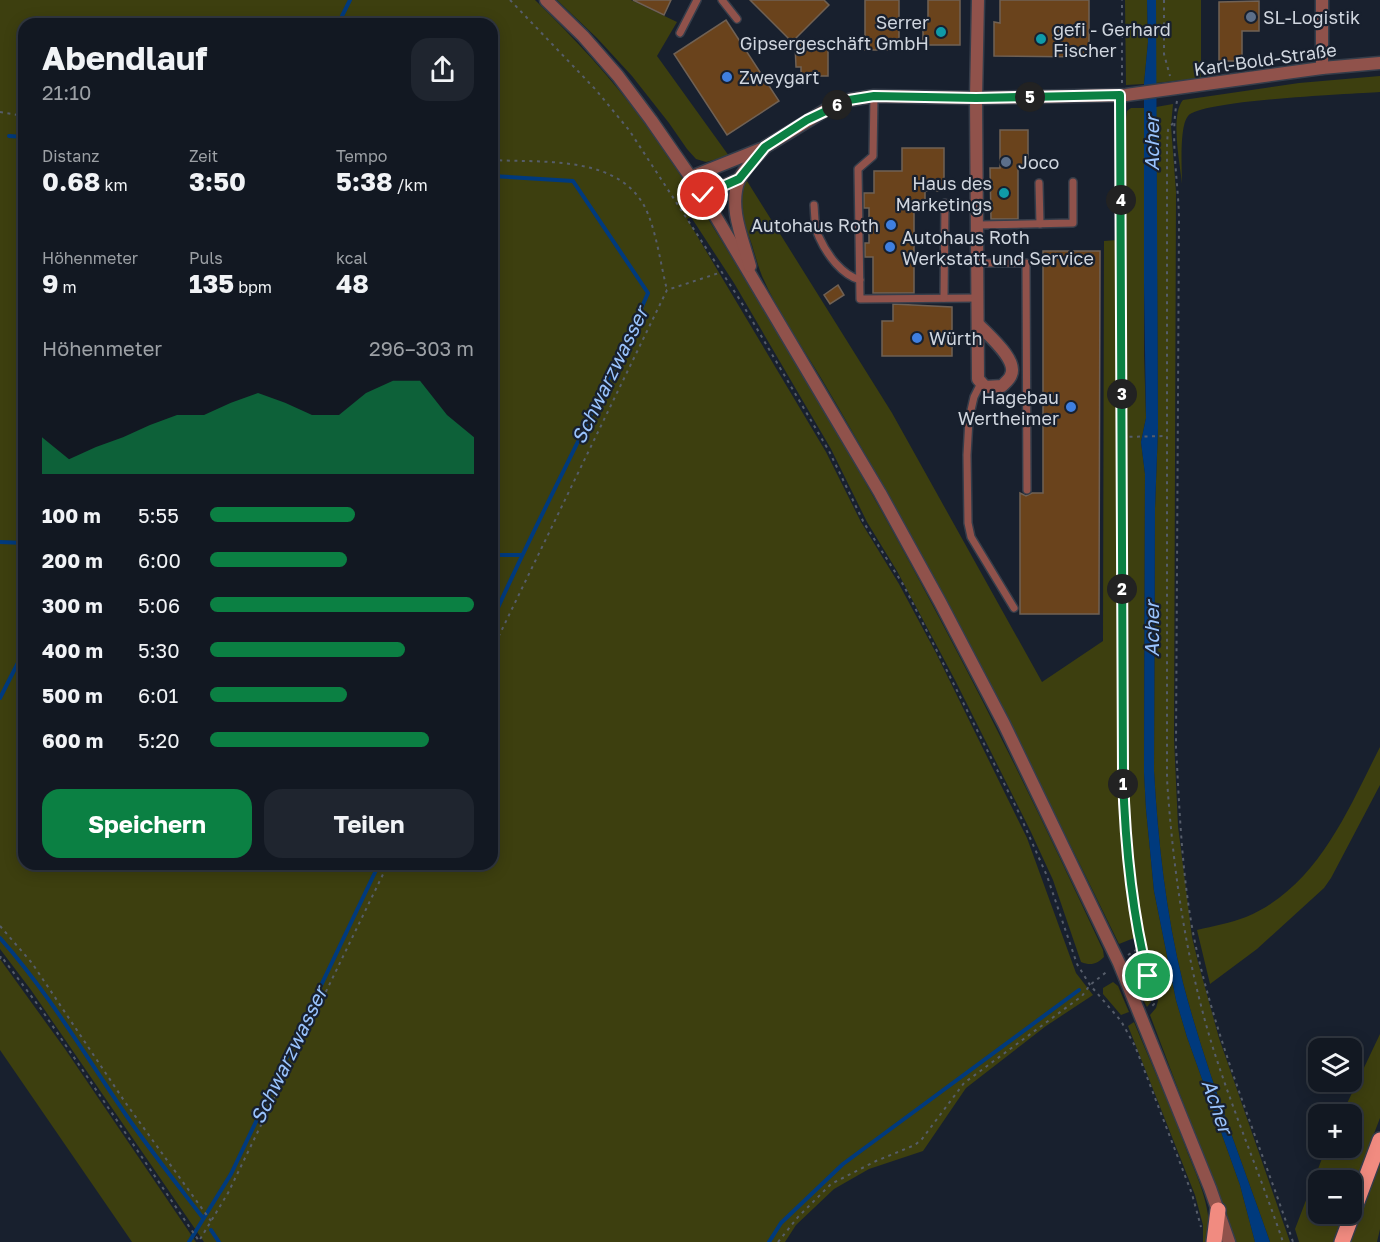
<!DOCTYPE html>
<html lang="de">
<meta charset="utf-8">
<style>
body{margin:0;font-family:"Golos Text",sans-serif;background:#1f252f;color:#f1f3f6;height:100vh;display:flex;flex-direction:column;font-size:22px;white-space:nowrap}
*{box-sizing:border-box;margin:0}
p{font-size:20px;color:#9ca0a5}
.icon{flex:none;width:33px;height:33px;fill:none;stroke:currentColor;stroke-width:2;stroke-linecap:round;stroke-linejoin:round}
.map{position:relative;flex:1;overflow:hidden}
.drawer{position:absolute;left:18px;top:18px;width:480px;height:852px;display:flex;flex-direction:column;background:#121822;border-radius:18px;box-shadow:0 3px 15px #0003,0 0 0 2px #313740}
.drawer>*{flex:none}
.buttons{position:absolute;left:1308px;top:1038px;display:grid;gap:12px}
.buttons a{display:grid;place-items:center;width:54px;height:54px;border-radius:12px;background:#121822;box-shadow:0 3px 15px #0003,0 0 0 2px #313740;font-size:30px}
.pin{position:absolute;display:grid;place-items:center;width:51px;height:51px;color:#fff;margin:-26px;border:3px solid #fff;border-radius:50%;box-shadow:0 2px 6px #0007}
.km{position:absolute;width:30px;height:30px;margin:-15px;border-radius:50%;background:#222;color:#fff;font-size:16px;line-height:30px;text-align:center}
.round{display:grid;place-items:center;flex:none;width:63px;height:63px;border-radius:18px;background:#1f252f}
.headline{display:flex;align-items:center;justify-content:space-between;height:102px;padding:0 24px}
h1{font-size:33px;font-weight:700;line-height:45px}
.stats{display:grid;grid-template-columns:repeat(3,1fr);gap:9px;height:102px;padding:6px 24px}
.stats div{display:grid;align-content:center}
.stats b{font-size:26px;font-weight:700}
.stats small{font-size:16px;font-weight:400}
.stats p{font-size:16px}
.chart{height:168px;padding:12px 24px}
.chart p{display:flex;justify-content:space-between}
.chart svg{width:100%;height:108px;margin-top:6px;fill:#0b8043;opacity:.7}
.primary-button{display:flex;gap:12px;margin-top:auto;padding:12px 24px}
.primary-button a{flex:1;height:69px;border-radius:18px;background:#0b8043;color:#fff;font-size:24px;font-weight:700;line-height:69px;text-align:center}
.primary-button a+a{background:#1f252f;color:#f1f3f6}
ul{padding:0 24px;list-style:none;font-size:20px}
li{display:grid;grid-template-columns:96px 72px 1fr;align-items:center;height:45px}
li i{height:15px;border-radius:8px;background:#0b8043}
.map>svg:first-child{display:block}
.green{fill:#3d3f0f;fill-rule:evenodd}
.water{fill:#003a7d}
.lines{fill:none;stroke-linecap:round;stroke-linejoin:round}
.stream{stroke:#003a7d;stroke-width:4}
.building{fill:#6a431c;stroke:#706154;stroke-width:1.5}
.service-casing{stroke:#353d4a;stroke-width:10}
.minor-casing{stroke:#353d4a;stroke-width:15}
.tertiary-casing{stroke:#353d4a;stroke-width:15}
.primary-casing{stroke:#353d4a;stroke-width:18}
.path{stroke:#565d6a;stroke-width:2;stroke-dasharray:3 4.5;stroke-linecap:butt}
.service{stroke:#90524b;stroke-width:7}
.minor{stroke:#90524b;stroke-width:12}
.tertiary{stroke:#90524b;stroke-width:12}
.primary{stroke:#f18b80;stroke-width:15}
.route-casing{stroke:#fff;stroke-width:12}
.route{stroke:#0b8043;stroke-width:8}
.service-dot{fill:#5c6f8a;stroke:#18202e;stroke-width:2}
.culture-dot{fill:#0f9aa8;stroke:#18202e;stroke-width:2}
.shop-dot{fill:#3f7fe0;stroke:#18202e;stroke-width:2}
.labels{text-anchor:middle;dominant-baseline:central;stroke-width:4.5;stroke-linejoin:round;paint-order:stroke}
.poi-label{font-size:18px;fill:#d0d6df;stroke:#18202e;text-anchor:start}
.street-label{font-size:18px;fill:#d0d6df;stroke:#18202e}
.water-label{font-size:20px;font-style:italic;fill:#99c3fd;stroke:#18202e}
</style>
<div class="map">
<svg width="1380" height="1242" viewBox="0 0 1380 1242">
<rect width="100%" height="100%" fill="#18202e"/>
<!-- green -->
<g class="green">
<path d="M0 0H535C574 38 611 77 643 121 689 184 728 252 769 319 894 522 1003 733 1103 950L1104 957C1097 964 1091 966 1081 962L1053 880 1030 830 955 680 897 571 867 522 831 449 734 283 691 217 687 219 826 452 861 522 899 584 936 653 1027 838 1076 973 1093 995 1046 1026 966 1088 923 1151 869 1169 834 1189 796 1225 785 1242H204L31 990 0 949ZM24 24H492V864H24Z"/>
<polygon points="557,0 631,0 677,22 657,56 729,156 706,162 696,159 687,149 669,123 632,76 597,38"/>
<polygon points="1125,0 1147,0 1148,42 1144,84 1126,85"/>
<polygon points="1156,0 1201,0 1201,78 1156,83"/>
<path d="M1380 76V92C1353 94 1200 100 1188 116 1179 127 1182 169 1182 184 1180 164 1170 115 1183 100L1299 83Z"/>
<path d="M1173 104 1171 126 1176 192 1174 739 1178 826 1192 937 1198 962 1219 1038 1290 1242H1270C1240 1156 1206 1071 1183 983 1166 914 1158 842 1154 771L1155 508 1158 428 1156 107Z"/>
<polygon points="1131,108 1144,108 1144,355 1146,418 1141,442 1145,474 1144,772 1146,809 1154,891 1176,1000 1187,1037 1240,1185 1255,1242 1236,1242 1150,1015 1156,1008 1158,1001 1151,973 1137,901 1129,844 1127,789 1126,119 1127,111"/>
<path d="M747 181 892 413 1042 682 1103 641 1104 241 1117 240 1120 649 1119 789 1124 869 1136 933 1134 938 1119 944C1025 752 930 562 821 378 801 345 777 311 762 276 758 266 755 255 752 245 746 226 731 199 747 181Z"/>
<path d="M1380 747V785L1331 878 1324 888 1257 949 1210 984 1197 930C1213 926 1231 923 1246 917 1317 887 1347 812 1380 747Z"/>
<path d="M1135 957H1138L1151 998V1002L1147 1007C1140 992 1126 973 1135 957Z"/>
<polygon points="0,959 65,1049 196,1242 132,1242 0,1050"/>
<polygon points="1113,982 1118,986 1129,1012 1121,1015 1103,994 1103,988"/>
<path d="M1134 1022C1152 1066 1172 1109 1188 1154 1199 1181 1213 1211 1208 1242H1203V1225L1195 1195 1128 1026Z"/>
<polygon points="1380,1034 1380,1118 1352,1191 1352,1180 1318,1180 1318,1214 1343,1214 1333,1242 1299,1242 1295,1229 1326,1148 1352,1148 1352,1114 1342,1114"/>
<polygon points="1380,1161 1380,1229 1377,1242 1350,1242"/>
</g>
<!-- water -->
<path class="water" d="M1147 0H1156L1158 428 1155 508 1154 771C1158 842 1166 914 1183 983 1206 1071 1240 1156 1270 1242H1255L1240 1185 1187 1037 1176 1000 1154 891 1146 809 1144 772 1145 474 1141 442 1146 418 1144 283V84L1148 42Z"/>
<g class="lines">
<!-- stream -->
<g class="stream">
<polyline points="338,24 350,0"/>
<polyline points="9,136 24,137"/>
<path d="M492 176 573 181 648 293C600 404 541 510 492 621"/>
<polyline points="0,542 24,543"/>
<polyline points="492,555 521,555"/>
<polyline points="0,698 24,651"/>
<path d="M0 938C48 992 85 1055 126 1115 150 1150 177 1184 203 1218"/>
<polyline points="211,1230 219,1242"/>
<polyline points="189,1242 231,1174 379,864"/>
<polyline points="769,1242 781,1223 843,1164 1079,990"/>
</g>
</g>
<!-- building -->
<g class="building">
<polygon points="633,0 671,0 664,15"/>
<polygon points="750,0 824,0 829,5 792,42"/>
<rect x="865" y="0" width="34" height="50"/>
<polygon points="928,0 960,0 960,45 923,45 923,19 928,19"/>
<polygon points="1000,0 1089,0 1089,57 994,56 994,22 1000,23"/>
<polygon points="1259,1 1259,31 1242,31 1242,61 1219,61 1219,2"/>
<polygon points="726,20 779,101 727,135 674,54"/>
<polygon points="795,44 828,44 828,76 801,76 801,67 796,67"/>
<polygon points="1000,130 1028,130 1028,166 1018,166 1018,219 991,219 990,168 1000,168"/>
<polygon points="902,148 944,148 944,191 925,191 925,204 914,204 914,293 873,293 873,257 865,257 865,243 869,243 869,208 864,208 864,193 874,193 874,171 902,171"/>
<polygon points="1043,251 1100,251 1099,614 1020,614 1020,493 1026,496 1032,493 1043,493"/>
<polygon points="838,285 844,295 830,304 824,295"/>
<polygon points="893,304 952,307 952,356 882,356 882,321 893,321"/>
</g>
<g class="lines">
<!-- service casing -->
<g class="service-casing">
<g id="service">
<polyline points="722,0 737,19"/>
<polyline points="680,33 697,0"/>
<polyline points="874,96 873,156 858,169 860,299 979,298"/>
<polyline points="1039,183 1040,224"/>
<path d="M814 205C815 215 814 228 819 237 827 255 842 275 860 280"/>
<polyline points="978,225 1073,223 1073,182"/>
<polyline points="978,263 1026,263 1027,490"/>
<polyline points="944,298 945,203"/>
<polyline points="981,383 974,397 969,419 967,455 968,523 971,537 1014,608"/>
</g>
</g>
<!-- minor casing -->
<g class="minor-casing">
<g id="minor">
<path d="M978 0 976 98 978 379 985 387 1002 386C1005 383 1010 379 1011 375 1018 360 989 336 979 325"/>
<polyline points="1322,68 1322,0"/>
<polyline points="765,147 829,108 849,100 874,96 976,98 1126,95 1322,68 1380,63"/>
</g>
</g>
<!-- tertiary casing -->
<g class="tertiary-casing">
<g id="tertiary">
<polyline points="546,0 583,36 618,76 651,120 703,195 880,493 940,602 1004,724 1119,963 1210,1188 1229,1242"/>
<polyline points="691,177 761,149"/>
<polyline points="703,195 739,179"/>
<path d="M750 266C743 240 728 207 739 180 744 168 757 157 765 147"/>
</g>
</g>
<!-- primary casing -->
<g class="primary-casing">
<g id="primary">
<polyline points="1214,1242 1218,1210"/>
<polyline points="1342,1242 1380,1140"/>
</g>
</g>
<!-- path -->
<g class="path">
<polyline points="510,0 596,90 629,130 740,300 829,451 864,523 904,586 1018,811 1047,876 1077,964 1090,985 1121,1021 1135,1046 1192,1194 1201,1227"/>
<polyline points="1164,0 1164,54 1170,76"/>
<polyline points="1122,83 1122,0"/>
<path d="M1177 101C1170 138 1178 179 1179 217L1176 747C1180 816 1182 888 1198 956 1221 1054 1261 1147 1293 1242"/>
<path d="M1121 106 1123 775C1126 851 1134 925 1154 998V1004L1150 1008"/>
<polyline points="0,112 24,116"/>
<path d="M1173 123 1168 130 1167 144V779C1173 870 1186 961 1213 1048 1234 1114 1261 1177 1283 1242"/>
<path d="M492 160C544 163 624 154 648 214 657 236 661 266 667 290"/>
<polyline points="1122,437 1167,436"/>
<polyline points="492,650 667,290 722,272"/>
<polyline points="0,926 32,963 125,1102 211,1221"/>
<polyline points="1128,955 1141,947"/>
<polyline points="0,959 1,956 41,1009 199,1241 228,1193 388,864"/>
<polyline points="778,1242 798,1217 831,1184 876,1161 915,1145 922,1139 964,1083 1082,996 1090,985 1109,970"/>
</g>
<!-- service -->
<use href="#service" class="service"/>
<!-- minor -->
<use href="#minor" class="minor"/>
<!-- tertiary -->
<use href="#tertiary" class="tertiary"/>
<!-- primary -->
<use href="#primary" class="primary"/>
</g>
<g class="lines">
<!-- route casing -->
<g class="route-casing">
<path id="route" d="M703 195 739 179 765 147 807 120 849 100 874 96 976 98 1120 95 1123 775C1125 843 1131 910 1148 976"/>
</g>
<!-- route -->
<use href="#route" class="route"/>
</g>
<!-- markers -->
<g class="service-dot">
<circle cx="1251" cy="17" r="6"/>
<circle cx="1006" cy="162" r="6"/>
</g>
<g class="culture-dot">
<circle cx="941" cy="32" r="6"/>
<circle cx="1041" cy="39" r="6"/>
<circle cx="1004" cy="193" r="6"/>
</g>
<g class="shop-dot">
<circle cx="727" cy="77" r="6"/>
<circle cx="891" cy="225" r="6"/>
<circle cx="890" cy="247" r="6"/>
<circle cx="917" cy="338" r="6"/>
<circle cx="1071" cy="407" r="6"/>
</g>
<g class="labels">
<!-- poi labels -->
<g class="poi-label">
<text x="1263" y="17">SL-Logistik</text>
<text x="929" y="22" text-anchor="end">Serrer<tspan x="929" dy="21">Gipsergeschäft GmbH</tspan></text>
<text x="1053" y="29">gefi - Gerhard<tspan x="1053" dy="21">Fischer</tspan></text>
<text x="739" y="77">Zweygart</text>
<text x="1018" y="162">Joco</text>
<text x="992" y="183" text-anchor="end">Haus des<tspan x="992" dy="21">Marketings</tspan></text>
<text x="879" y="225" text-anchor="end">Autohaus Roth</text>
<text x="902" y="237">Autohaus Roth<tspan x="902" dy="21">Werkstatt und Service</tspan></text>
<text x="929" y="338">Würth</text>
<text x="1059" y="397" text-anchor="end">Hagebau<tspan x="1059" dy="21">Wertheimer</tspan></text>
</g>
<!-- street labels -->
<g class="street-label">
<text transform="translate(1265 59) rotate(-8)">Karl-Bold-Straße</text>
</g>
<!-- water labels -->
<g class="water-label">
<text transform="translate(1151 143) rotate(-90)">Acher</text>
<text transform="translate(609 375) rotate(-64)">Schwarzwasser</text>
<text transform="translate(1151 629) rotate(-90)">Acher</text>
<text transform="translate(288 1055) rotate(-64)">Schwarzwasser</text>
<text transform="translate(1218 1106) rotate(71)">Acher</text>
</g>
</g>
</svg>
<div class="buttons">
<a><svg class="icon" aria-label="layers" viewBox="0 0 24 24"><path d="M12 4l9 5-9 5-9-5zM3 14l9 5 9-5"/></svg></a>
<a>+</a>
<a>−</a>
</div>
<div class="pin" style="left:1148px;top:976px;background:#1e9e55"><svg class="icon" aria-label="arrive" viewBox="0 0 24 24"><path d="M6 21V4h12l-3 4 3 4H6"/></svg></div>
<div class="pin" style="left:703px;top:195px;background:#d93025"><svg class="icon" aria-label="check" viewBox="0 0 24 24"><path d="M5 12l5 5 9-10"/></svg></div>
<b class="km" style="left:1123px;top:784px">1</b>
<b class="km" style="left:1122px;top:589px">2</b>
<b class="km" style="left:1122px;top:394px">3</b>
<b class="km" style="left:1121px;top:200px">4</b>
<b class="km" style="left:1030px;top:97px">5</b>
<b class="km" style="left:837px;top:105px">6</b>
<section class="drawer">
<div class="headline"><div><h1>Abendlauf</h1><p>21:10</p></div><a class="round"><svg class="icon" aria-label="share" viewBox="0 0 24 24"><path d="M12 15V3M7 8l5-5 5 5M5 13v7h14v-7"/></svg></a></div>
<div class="stats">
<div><p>Distanz</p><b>0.68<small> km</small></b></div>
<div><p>Zeit</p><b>3:50</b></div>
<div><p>Tempo</p><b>5:38<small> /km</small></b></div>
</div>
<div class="stats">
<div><p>Höhenmeter</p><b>9<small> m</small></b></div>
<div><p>Puls</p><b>135<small> bpm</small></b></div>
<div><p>kcal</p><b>48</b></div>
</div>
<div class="chart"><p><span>Höhenmeter</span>296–303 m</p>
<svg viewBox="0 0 160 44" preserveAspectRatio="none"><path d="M0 44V29L10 38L20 33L30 29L40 24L50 20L60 20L70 15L80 11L90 15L100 20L110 20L120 11L130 6L140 6L150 20L160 29V44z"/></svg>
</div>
<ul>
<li><b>100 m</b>5:55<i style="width:55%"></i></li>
<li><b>200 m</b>6:00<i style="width:52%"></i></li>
<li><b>300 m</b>5:06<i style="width:100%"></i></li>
<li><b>400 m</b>5:30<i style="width:74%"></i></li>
<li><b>500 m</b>6:01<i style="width:52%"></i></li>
<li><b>600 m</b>5:20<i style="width:83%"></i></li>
</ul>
<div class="primary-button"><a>Speichern</a><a>Teilen</a></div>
</section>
</div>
